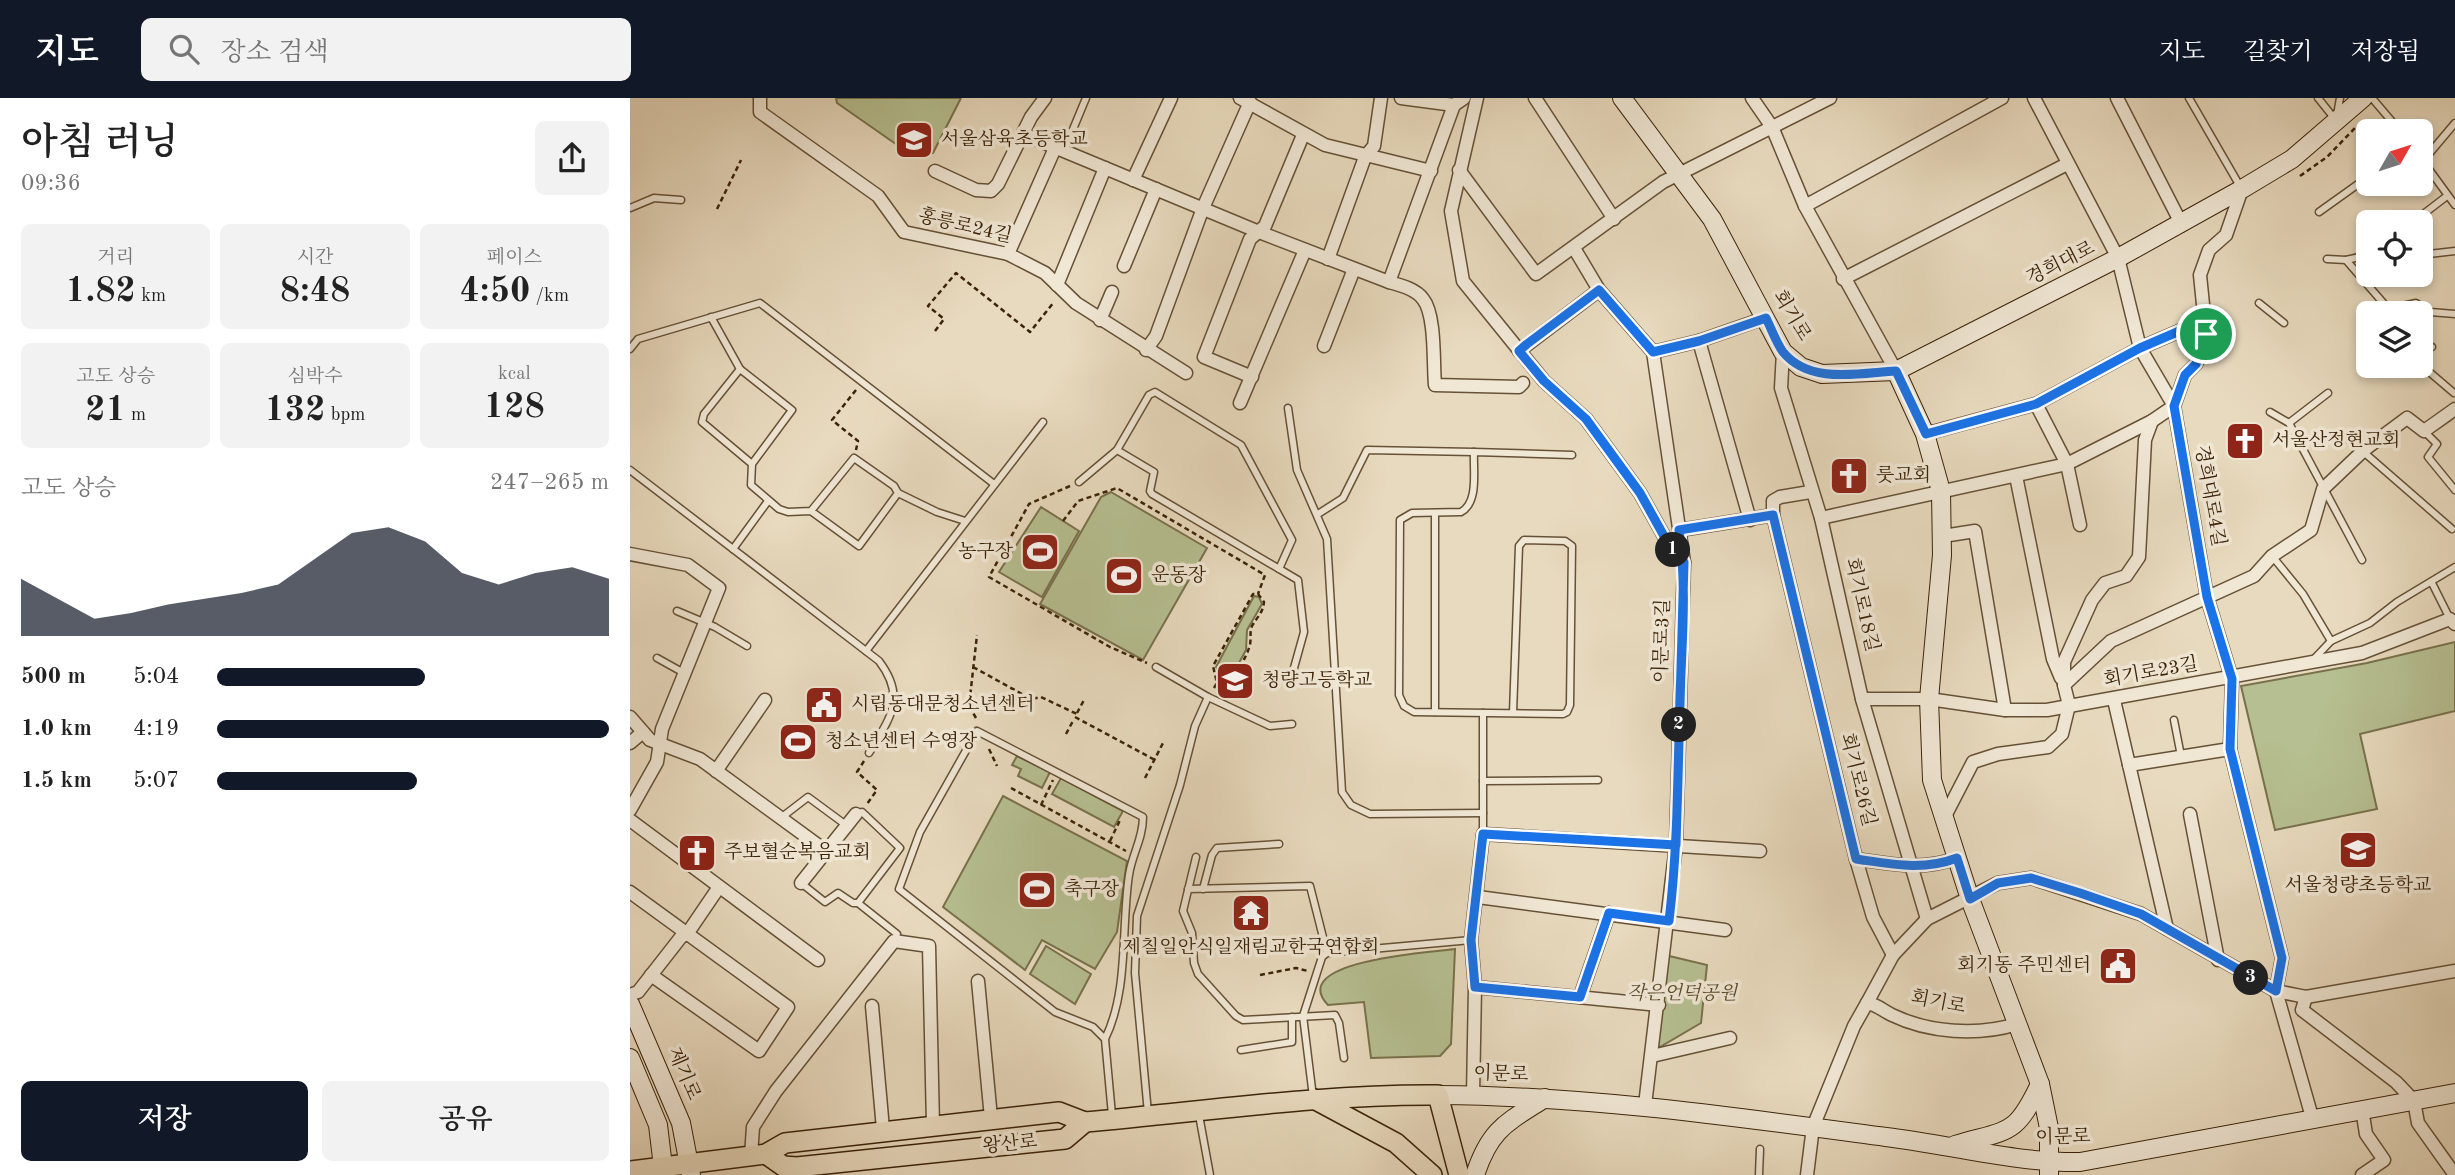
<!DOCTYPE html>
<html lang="ko">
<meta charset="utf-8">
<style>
body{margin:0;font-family:"Old Standard TT","Noto Serif KR",serif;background:#f2f2f2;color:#222;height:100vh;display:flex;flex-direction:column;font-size:26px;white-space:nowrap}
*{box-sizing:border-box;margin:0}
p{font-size:23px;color:#767676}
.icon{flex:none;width:38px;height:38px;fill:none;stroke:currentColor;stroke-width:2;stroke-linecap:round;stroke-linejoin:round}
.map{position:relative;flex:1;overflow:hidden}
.sheet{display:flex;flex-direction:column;background:#fff;width:630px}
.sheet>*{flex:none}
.needle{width:46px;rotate:51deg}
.controls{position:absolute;left:1726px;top:21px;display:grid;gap:14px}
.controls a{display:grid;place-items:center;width:77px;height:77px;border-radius:10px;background:#fff;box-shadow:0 4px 10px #0003;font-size:35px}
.pin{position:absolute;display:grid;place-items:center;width:60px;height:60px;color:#fff;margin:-30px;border:4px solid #fff;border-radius:50%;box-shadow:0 2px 7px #0007}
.km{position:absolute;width:35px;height:35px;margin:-18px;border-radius:50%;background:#222;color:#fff;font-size:19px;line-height:35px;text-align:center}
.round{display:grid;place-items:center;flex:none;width:74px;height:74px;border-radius:10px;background:#f2f2f2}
.summary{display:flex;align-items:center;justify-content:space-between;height:119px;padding:0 21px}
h1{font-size:38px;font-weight:600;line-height:52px}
.metrics{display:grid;grid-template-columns:repeat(3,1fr);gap:10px;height:119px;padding:7px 21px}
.metrics div{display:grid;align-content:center;border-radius:10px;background:#f2f2f2;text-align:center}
.metrics b{font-size:35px;font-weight:600}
.metrics small{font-size:19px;font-weight:400}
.metrics p{font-size:19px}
.chart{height:196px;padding:14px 21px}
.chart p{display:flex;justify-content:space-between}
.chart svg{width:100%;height:126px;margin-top:7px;fill:#111827;opacity:.7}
.cta{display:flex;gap:14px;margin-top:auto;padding:14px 21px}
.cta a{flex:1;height:80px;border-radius:10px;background:#111827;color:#fff;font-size:28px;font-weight:600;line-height:80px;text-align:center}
.cta a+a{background:#f2f2f2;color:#222}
ul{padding:0 21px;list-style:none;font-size:23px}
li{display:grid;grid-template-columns:112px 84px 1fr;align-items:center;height:52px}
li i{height:18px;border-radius:9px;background:#111827}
header{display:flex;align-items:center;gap:42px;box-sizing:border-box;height:98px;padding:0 35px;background:#111827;color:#fff}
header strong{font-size:33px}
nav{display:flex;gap:38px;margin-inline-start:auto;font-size:24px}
.search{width:490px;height:63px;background:#f2f2f2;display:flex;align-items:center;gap:18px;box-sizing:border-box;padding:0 24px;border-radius:10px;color:#767676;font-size:26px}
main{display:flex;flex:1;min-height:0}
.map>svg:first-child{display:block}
.green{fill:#b6bf91;stroke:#78714c;stroke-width:2}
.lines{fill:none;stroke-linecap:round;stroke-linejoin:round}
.lane-casing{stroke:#665136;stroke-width:9}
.street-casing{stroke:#665136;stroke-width:15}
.secondary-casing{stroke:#3b2308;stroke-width:20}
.primary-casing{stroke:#3b2308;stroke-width:22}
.path{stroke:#3b2308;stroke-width:2.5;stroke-dasharray:5 3.5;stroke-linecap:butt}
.lane{stroke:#f0e7d5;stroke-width:6}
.street{stroke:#f0e7d5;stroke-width:12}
.secondary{stroke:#f0e7d5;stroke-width:18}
.primary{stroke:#e8dabe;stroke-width:19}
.route-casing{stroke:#fff;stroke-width:14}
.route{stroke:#1a73e8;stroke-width:9}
.labels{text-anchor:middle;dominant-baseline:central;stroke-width:7;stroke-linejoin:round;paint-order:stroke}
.poi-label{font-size:19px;fill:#3b2308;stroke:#f0e7d5;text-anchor:start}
.street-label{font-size:19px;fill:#3b2308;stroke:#f0e7d5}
.park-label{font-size:19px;font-style:italic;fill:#5a4a2a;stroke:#f0e7d5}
</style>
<header>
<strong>지도</strong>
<div class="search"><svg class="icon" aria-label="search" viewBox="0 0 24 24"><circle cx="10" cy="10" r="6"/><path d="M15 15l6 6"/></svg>장소 검색</div>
<nav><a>지도</a><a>길찾기</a><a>저장됨</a></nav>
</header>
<main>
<section class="sheet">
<div class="summary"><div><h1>아침 러닝</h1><p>09:36</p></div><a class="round"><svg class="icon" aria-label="share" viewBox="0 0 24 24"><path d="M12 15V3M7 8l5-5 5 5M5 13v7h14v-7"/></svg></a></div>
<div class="metrics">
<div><p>거리</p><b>1.82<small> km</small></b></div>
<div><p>시간</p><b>8:48</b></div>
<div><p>페이스</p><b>4:50<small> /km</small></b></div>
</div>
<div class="metrics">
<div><p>고도 상승</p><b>21<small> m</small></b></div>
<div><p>심박수</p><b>132<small> bpm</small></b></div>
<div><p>kcal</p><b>128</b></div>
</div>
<div class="chart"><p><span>고도 상승</span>247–265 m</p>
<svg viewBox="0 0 160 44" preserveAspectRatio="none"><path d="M0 44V24L10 31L20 38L30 36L40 33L50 31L60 29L70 26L80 17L90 8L100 6L110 11L120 22L130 26L140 22L150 20L160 24V44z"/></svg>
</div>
<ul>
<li><b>500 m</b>5:04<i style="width:53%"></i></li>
<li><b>1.0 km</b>4:19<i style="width:100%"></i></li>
<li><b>1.5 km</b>5:07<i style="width:51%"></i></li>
</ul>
<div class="cta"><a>저장</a><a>공유</a></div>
</section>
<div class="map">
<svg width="1825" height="1077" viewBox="0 0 1825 1077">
<rect width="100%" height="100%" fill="#e8dabe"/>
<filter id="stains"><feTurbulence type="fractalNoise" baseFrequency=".00286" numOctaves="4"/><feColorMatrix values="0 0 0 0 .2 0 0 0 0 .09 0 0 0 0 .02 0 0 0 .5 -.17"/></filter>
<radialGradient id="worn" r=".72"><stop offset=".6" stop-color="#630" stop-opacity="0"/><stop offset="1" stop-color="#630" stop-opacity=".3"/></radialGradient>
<!-- green -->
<g class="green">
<polygon points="206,0 331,0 303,55 283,58 207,5"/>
<polygon points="481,394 577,450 513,562 410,506 471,399"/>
<polygon points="411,409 449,433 412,499 369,474"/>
<polygon points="624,498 629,499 632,506 617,532 616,552 603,576 593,580 586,569"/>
<polygon points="1825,544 1825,613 1730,636 1747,711 1645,732 1611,588 1737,565"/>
<polygon points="387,658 420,674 412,690 388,678 391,671 382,667"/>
<polygon points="431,680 493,713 484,729 422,696"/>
<polygon points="373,698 497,763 487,834 465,871 412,842 395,872 313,809"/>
<polygon points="416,848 461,876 445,906 400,876"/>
<path d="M825 851 821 946 810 958 741 960 734 904 698 907C655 862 806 854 825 851Z"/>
<polygon points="1035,857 1077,867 1071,925 1023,953"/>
</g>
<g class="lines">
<!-- lane casing -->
<g class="lane-casing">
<g id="lane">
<polyline points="1559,0 1611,90"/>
<polyline points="1688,0 1704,20"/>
<polyline points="1742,0 1770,33"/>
<polyline points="1707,17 1710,0"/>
<polyline points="434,53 456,0"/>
<polyline points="1790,59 1825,107"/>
<polyline points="1793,63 1825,25"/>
<polyline points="0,110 24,100 51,102"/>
<polyline points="1689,114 1738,79"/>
<polyline points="1783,124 1817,98"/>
<polyline points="1790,157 1825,153"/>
<polyline points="1697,161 1716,162 1762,215"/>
<polyline points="1716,162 1734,158 1738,154"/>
<polyline points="1629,205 1654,225"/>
<polyline points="1759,211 1786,205 1800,214 1825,216"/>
<polyline points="81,219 110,271"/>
<polyline points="1790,242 1802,249"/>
<polyline points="0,251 8,241 130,205 364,386"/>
<polyline points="1785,268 1797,272 1824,295"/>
<polyline points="658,310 667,372 697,441 712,694 721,707 740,716 853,715"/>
<polyline points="1640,314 1659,325 1732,462"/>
<polyline points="1659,325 1698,295"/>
<polyline points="1794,333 1807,346 1798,359 1825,392"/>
<polyline points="1714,337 1822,431"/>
<polyline points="487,352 524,374 520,393 522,396 668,482 674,534 662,577"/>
<polyline points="122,366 162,312 110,271 74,316 72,324 122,366 121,387 149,411 158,414 181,413 229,448 268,395 264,388 224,360 181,413"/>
<path d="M0 372 249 563C277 600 260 620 239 655"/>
<polyline points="449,384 487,352 519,297 525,294 611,347 662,442 649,471"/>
<polyline points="268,395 307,414 335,423"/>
<polyline points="805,415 805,614"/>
<polyline points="688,416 713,400 737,352 844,354"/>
<polyline points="103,451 138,403"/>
<polyline points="1642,458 1673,496 1701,543 1740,525 1767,504 1825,469"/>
<polyline points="1802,485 1820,521"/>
<polyline points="47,513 85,529 117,548"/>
<polyline points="236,553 413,324"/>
<polyline points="27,560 54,575"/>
<polyline points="1683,562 1701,543"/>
<polyline points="526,569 578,599 640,628 662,626"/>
<path d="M883 615 889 448 894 442 935 443 942 448 940 607 937 614 933 616 784 614 774 608 769 597 770 422 782 415 831 414C849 404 843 373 844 354L942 357"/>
<polyline points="1544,622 1551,658"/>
<polyline points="853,683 968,682"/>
<polyline points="226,716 232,714 270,750 228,805"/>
<polyline points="152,719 178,699 216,727"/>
<polyline points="853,736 853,615"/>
<polyline points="566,759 553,813 562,835 564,865 568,876 606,918 613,922 705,917 709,925 714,960"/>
<polyline points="171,785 195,804 208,795 223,805 228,805 267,836 264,843"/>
<polyline points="558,791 680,788 697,855"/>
<polyline points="573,791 582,757 587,750 649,746"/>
<path d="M475 941C499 892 491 830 499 777 502 756 513 741 513 719L347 633 290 734 269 791 425 914 463 929 475 941 482 1017"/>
<polyline points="611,952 662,944 662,919"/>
<polyline points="683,999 673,918 692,859 697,855 841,842"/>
<polyline points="518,1015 505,875 507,818 550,687 565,628 578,599"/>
<polyline points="569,1017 580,1077"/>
<polyline points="1129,1077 1130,1051"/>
</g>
</g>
<!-- street casing -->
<g class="street-casing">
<g id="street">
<polyline points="130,0 130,14 248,98 274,134 378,156 415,175 446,205 556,275"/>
<polyline points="610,0 695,47 801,73"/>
<polyline points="771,0 824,7"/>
<polyline points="847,0 821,113 833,183 914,283 956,321 1010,395 1039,447 1054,464"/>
<polyline points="905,0 984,121"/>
<polyline points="1122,0 1142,29 1175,108 1266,273"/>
<polyline points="1404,0 1488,160 1510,250 1544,308 1577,499 1602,581 1600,651 1652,860 1646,893 1682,1019"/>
<polyline points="1487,0 1552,127"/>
<polyline points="393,36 629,134 759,184 824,7 834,0"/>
<polyline points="829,72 906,176 1033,84 1200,0"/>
<polyline points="305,73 346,92 361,93 368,86 401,19 415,0"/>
<polyline points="503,82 541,0"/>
<polyline points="1175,108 1372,0"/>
<polyline points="944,150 969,192 1023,254 1054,464 1046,747 1015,1007"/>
<polyline points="378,156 425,50"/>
<polyline points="698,161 735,59 744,48 751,0"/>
<polyline points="494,168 526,91"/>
<polyline points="1213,181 1437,66"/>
<path d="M759 184C770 187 786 191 793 201 806 217 803 266 805 287L889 289 893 285"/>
<polyline points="427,187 475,70"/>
<polyline points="470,222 482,194"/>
<polyline points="1069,243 1120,422"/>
<polyline points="694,248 724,171"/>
<polyline points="516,252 526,238 573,110 620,4"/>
<polyline points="889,253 969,192"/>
<polyline points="1023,254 1069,243 1135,220"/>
<polyline points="1153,254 1151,290 1191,420 1232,601 1297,821"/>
<polyline points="622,279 574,259 620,141 635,128 673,37"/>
<polyline points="610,305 675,152"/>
<polyline points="1406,306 1437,366 1450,427"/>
<polyline points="1295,336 1406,306 1510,250 1575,222"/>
<polyline points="1386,378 1423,561 1431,580"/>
<polyline points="1143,417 1226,761 1243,819 1263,857 1297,821 1368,785 1401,780 1511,816 1646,893 1676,899 1825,873"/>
<polyline points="1191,420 1437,366 1522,323 1544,308 1555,277 1566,266 1574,248 1576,236 1570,177 1579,152 1596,137 1612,91"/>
<polyline points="1050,432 1143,417 1143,403 1150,399 1180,394"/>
<polyline points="1313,438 1345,433 1375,612"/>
<polyline points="0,456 58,467 89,490 32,631 27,664 0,712"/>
<polyline points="1434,587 1434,564 1462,502 1475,485 1496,478 1509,459 1515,342 1522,323"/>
<polyline points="1232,601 1299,601 1375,612 1417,612 1732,555 1820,521 1825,526"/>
<polyline points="1484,602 1537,831"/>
<polyline points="0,619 20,642 70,661 196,753"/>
<polyline points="0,645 13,634"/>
<polyline points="1499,667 1600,651"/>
<polyline points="86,673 135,602"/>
<polyline points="1560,716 1588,862"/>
<polyline points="0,722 188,862"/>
<polyline points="1313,722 1343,664 1368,656 1418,649 1432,636 1439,607 1434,587 1481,543 1624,478 1642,458 1681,432 1693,391 1734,352 1777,320 1794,333 1825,311"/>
<path d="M1226 761C1261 766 1293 773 1327 760"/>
<polyline points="171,785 226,716"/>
<polyline points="0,794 158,909 129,953 21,877"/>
<polyline points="848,799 1095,832"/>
<path d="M1263 857 1237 905C1248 907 1252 912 1262 917 1299 935 1348 938 1387 926"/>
<polyline points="348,883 361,1020"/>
<polyline points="845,889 1029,907"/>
<polyline points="0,897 8,894 51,839 57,836 89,789"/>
<polyline points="950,899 979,815"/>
<polyline points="1676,899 1672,912 1766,984 1784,1003 1788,1025 1825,1077"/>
<polyline points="242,908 253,1031"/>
<polyline points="1022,958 1100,940"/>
<polyline points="843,997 845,889 841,842 853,736 1130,753"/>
<polyline points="1732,1011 1736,1036 1754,1062 1732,1077"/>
<polyline points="121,1058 123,1029 146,993 264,843 299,848 303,1027"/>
<polyline points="1177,1077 1183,1029 1224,928 1237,905"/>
</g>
</g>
<!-- secondary casing -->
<g class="secondary-casing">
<g id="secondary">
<polyline points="992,0 1082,121 1153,254 1171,269 1192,276 1266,273 1488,160 1612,91 1662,61 1733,0"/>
<polyline points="1266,273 1295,336 1311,393 1312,457 1299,601 1302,682 1340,801 1410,986 1419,1030 1419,1077"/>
<polyline points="0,906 51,1025 61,1077"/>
<polyline points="0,960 28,1027 34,1077"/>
<path d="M808 997C960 998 1106 1019 1256 1039 1321 1047 1385 1065 1450 1064L1825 995"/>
<path d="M1325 1047C1379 1031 1385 1039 1410 986"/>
<path d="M845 1077C860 1031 876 1025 915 1000"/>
</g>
</g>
<!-- primary casing -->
<g class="primary-casing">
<g id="primary">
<polyline points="684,1001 766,1045 802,1077"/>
<polyline points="136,1056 153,1068 167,1069 435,1041 455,1024"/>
<path d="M0 1073 136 1056 155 1045 429 1014 455 1024C572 1014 689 996 808 997L829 1077"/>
</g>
</g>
<!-- path -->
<g class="path">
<polyline points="1670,78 1697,59 1725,30"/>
<polyline points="87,111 111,62"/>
<polyline points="305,233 314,221 298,208 326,175 400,234 424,204"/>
<polyline points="226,292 202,322 228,343 226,352"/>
<polyline points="440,388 399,406 359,479 480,549 517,565"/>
<polyline points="433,423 448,403 487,390 635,477 628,496"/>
<polyline points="343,569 401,601 411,599 447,616"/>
<polyline points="597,586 611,594"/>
<path d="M584 590 587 585 583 568 623 496H628L634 504C633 515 627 519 622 528 619 534 622 543 619 550 617 557 604 582 597 586L587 585"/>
<polyline points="447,615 454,602"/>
<polyline points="445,619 525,662"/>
<polyline points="346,620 339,608 347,537"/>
<polyline points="436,636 444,621"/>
<polyline points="359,651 367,668"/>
<polyline points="234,663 227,674 247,692 237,706"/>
<polyline points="515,680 533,645"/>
<polyline points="381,690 496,753"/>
<polyline points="411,707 423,682"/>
<polyline points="480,743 491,720"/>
<polyline points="630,877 666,870 678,873"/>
</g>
<!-- lane -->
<use href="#lane" class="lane"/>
<!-- street -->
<use href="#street" class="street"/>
<!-- secondary -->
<use href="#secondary" class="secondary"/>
<!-- primary -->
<use href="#primary" class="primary"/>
</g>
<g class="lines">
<!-- route casing -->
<g class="route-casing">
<path id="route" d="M1576 236 1575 222 1510 250 1406 306 1296 336 1266 273C1230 275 1180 287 1153 254 1146 244 1141 230 1136 220L1069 243 1023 254 969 192 897 246 889 253 914 283 956 321 1010 395 1039 447 1054 464 1046 747 853 736 841 842 845 889 950 899 979 815 1039 823C1048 748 1048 673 1050 598 1052 543 1057 487 1049 432L1143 417 1226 761C1261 766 1293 773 1327 760L1340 801 1368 785 1401 780 1450 795 1511 816 1646 893 1652 860 1600 651 1602 581 1577 499 1544 308 1555 277 1566 266 1576 236"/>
</g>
<!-- route -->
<use href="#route" class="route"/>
</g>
<!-- icons -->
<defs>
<g id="school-square" transform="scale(2.0125)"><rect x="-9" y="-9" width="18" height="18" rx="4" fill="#8f2418" stroke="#f0e7d5"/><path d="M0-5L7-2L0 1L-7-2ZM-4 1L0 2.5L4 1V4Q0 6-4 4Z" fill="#fff"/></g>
<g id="church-square" transform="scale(2.0125)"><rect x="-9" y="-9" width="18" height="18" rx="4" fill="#8f2418" stroke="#f0e7d5"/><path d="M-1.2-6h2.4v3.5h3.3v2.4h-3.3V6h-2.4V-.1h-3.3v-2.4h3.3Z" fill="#fff"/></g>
<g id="stadium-square" transform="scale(2.0125)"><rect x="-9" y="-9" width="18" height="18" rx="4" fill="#8f2418" stroke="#f0e7d5"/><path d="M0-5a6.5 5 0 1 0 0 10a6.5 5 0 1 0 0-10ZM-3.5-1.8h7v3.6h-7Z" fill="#fff"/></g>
<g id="civic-square" transform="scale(2.0125)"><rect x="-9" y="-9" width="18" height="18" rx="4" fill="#8f2418" stroke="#f0e7d5"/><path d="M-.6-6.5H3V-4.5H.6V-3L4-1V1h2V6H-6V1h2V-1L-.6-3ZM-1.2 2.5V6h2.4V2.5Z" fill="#fff"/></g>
<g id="temple-square" transform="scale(2.0125)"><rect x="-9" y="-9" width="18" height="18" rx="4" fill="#8f2418" stroke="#f0e7d5"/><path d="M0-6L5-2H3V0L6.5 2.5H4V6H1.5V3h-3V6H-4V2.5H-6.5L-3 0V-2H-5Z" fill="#fff"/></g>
</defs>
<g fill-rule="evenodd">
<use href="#school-square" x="284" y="42"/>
<use href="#church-square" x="1615" y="343"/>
<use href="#church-square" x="1219" y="378"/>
<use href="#stadium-square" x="410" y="454"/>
<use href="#stadium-square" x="494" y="478"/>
<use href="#school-square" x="605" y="583"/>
<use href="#civic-square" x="194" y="607"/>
<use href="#stadium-square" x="168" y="644"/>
<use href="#school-square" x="1728" y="752"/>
<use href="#church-square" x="67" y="755"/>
<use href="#stadium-square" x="407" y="792"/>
<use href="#temple-square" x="621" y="815"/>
<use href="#civic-square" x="1488" y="868"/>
</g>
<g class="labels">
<!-- poi labels -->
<g class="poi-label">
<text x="311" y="42">서울삼육초등학교</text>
<text x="1642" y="343">서울산정현교회</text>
<text x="1246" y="378">룻교회</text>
<text x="383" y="454" text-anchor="end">농구장</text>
<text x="521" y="478">운동장</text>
<text x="632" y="583">청량고등학교</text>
<text x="221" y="607">시립동대문청소년센터</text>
<text x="195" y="644">청소년센터 수영장</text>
<text x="94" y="755">주보혈순복음교회</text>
<text x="1728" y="788" text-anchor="middle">서울청량초등학교</text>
<text x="434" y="792">축구장</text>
<text x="621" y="850" text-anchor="middle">제칠일안식일재림교한국연합회</text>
<text x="1461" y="868" text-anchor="end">회기동 주민센터</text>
</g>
<!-- street labels -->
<g class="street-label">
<text transform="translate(335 129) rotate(13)">홍릉로24길</text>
<text transform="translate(1431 166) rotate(-27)">경희대로</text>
<text transform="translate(1161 218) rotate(59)">회기로</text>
<text transform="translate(1579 398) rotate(80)">경희대로4길</text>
<text transform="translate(1231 507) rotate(77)">회기로18길</text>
<text transform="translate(1033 543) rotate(-88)">이문로3길</text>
<text transform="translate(1521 575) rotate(-10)">회기로23길</text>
<text transform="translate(1227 682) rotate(76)">회기로26길</text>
<text transform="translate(1308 905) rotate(11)">회기로</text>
<text transform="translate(53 976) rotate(67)">제기로</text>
<text transform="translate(871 977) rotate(2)">이문로</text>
<text transform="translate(1433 1040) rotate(-1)">이문로</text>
<text transform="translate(380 1047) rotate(-6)">왕산로</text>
</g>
<!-- park labels -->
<g class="park-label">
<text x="1052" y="896">작은언덕공원</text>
</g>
</g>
<rect width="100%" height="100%" filter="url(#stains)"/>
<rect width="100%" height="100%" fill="url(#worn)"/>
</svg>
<div class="controls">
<a><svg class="needle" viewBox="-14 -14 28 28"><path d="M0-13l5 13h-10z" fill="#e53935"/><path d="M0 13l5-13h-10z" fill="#767676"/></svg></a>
<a><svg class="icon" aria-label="locate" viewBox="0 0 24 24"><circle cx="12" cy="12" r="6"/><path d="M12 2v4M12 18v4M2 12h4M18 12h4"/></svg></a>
<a><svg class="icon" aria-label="layers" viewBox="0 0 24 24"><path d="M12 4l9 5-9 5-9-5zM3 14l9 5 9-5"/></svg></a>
</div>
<div class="pin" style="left:1576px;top:236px;background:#1e9e55"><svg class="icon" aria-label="arrive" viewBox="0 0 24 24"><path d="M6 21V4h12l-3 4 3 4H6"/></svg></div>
<b class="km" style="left:1043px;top:452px">1</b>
<b class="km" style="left:1049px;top:627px">2</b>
<b class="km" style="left:1621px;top:880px">3</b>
</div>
</main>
